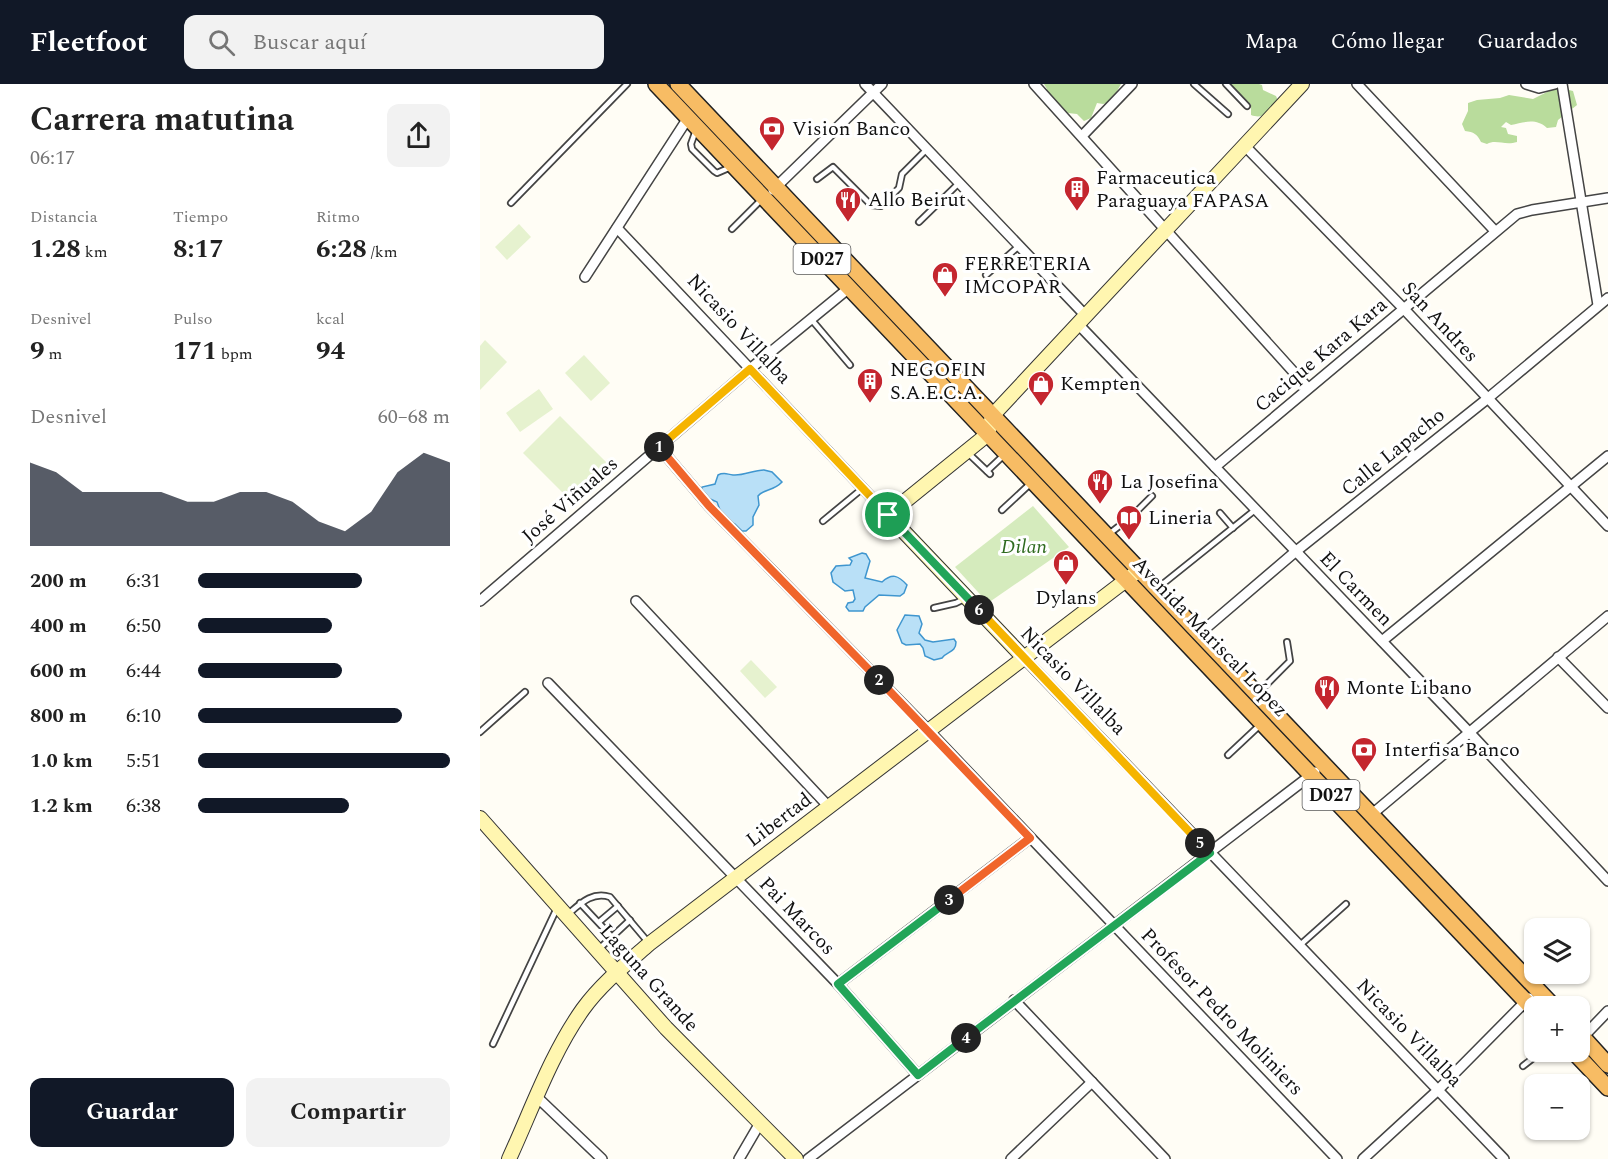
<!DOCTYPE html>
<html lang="es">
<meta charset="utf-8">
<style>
body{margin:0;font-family:Spectral,serif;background:#f2f2f2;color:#222;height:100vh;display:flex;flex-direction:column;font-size:22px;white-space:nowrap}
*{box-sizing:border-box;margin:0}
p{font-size:20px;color:#767676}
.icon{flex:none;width:33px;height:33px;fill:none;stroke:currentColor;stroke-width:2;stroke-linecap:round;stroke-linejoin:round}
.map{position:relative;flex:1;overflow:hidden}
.details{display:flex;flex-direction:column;background:#fff;width:480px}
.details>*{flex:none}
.buttons{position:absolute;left:1044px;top:834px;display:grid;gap:12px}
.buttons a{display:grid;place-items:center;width:66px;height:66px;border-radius:12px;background:#fff;box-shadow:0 2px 4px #0004;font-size:30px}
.pin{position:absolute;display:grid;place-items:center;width:51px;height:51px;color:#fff;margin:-26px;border:3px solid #fff;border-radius:50%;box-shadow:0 2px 6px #0007}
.km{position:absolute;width:30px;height:30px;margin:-15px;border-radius:50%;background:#222;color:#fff;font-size:16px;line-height:30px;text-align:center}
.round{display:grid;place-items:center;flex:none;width:63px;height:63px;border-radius:12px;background:#f2f2f2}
.head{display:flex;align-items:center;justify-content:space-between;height:102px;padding:0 30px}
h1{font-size:33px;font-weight:700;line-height:45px}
.metrics{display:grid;grid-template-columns:repeat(3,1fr);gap:9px;height:102px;padding:6px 30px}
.metrics div{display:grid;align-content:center}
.metrics b{font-size:26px;font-weight:700}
.metrics small{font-size:16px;font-weight:400}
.metrics p{font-size:16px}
.chart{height:168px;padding:12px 30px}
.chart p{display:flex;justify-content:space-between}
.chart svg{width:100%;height:108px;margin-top:6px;fill:#111827;opacity:.7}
.button{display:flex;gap:12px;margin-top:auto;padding:12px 30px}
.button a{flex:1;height:69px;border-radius:12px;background:#111827;color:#fff;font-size:24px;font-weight:700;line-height:69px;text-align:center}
.button a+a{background:#f2f2f2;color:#222}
ul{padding:0 30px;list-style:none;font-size:20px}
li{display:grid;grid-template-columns:96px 72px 1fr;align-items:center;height:45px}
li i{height:15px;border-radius:8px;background:#111827}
header{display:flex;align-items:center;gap:36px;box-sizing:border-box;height:84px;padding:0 30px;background:#111827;color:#fff}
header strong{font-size:28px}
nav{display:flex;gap:33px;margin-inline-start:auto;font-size:21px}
.search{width:420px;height:54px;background:#f2f2f2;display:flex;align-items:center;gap:15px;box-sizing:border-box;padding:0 21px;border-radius:12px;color:#767676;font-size:22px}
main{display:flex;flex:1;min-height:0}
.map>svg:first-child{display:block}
.green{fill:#d5ebbd}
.forest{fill:#b9dc9c}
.pitch{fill:#e6f2cf}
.water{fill:#b9e0f7;stroke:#3f96cf;stroke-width:1.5}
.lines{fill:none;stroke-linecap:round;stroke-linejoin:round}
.service-casing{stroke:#444;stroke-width:8}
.minor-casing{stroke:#444;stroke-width:12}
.secondary-casing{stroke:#333;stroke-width:16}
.trunk-casing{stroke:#222;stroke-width:18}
.service{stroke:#fff;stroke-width:4.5}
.minor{stroke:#fff;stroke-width:9}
.secondary{stroke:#fff6b0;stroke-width:14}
.trunk{stroke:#f7bc64;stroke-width:15}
.split-1-casing{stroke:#fff;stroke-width:12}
.split-2-casing{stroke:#fff;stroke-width:12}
.split-3-casing{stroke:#fff;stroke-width:12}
.split-4-casing{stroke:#fff;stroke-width:12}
.split-5-casing{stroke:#fff;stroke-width:12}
.split-6-casing{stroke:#fff;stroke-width:12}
.split-7-casing{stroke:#fff;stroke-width:12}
.split-1{stroke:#f5b400;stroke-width:8}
.split-2{stroke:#f0652b;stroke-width:8}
.split-3{stroke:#f0652b;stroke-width:8}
.split-4{stroke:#22a559;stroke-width:8}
.split-5{stroke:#22a559;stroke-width:8}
.split-6{stroke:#f5b400;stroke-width:8}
.split-7{stroke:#22a559;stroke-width:8}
.labels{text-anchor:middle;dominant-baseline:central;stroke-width:6;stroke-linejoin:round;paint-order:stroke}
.shield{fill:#fff;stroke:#585858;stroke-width:1.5}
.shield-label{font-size:18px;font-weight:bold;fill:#111}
.poi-label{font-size:20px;fill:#111;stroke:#fff;text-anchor:start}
.street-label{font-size:20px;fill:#111;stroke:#fff}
.park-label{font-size:20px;font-style:italic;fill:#2f6b1f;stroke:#fff}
</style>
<header>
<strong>Fleetfoot</strong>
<div class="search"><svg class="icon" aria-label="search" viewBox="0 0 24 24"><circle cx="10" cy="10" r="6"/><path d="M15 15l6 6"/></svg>Buscar aquí</div>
<nav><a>Mapa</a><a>Cómo llegar</a><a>Guardados</a></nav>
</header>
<main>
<section class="details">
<div class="head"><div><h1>Carrera matutina</h1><p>06:17</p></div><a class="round"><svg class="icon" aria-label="share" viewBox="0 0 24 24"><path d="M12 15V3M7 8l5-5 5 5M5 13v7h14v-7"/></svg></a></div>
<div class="metrics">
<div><p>Distancia</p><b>1.28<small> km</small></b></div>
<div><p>Tiempo</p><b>8:17</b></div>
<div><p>Ritmo</p><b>6:28<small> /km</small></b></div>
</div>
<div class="metrics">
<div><p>Desnivel</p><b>9<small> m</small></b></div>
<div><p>Pulso</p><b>171<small> bpm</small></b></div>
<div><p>kcal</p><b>94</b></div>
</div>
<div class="chart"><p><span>Desnivel</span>60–68 m</p>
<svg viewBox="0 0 160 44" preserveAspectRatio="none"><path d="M0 44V10L10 14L20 22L30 22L40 22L50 22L60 26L70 26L80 22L90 22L100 26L110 34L120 38L130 30L140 14L150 6L160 10V44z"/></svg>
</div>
<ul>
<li><b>200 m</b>6:31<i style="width:65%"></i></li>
<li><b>400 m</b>6:50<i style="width:53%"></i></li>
<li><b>600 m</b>6:44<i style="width:57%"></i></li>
<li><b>800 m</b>6:10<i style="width:81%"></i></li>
<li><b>1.0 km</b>5:51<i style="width:100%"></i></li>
<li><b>1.2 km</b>6:38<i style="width:60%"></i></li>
</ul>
<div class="button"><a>Guardar</a><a>Compartir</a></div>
</section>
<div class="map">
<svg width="1128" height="1075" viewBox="0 0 1128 1075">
<rect width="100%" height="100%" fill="#fffdf5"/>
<!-- green -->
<g class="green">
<polygon points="553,422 589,463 508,519 475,483"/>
<polygon points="664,502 666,502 827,673 826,674 663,504"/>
<polygon points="843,691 1046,903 1046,905 1044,905"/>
</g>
<!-- forest -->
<g class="forest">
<polygon points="564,0 641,0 631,18 623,20 617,19 611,34 604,37 597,30 588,29 567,14 567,5"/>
<path d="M749 0H779L782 1 783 6 796 12 799 19C790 27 784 36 771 31V20C760 19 752 14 747 4Z"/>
<path d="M1077 3 1093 7 1097 21 1078 36 1076 43 1067 44C1056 34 1045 38 1031 41L1026 38 1021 43 1026 44 1028 50 1037 52V58C1025 62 1016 55 1007 60L1001 58C997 50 994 48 985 47L982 40 988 27V19L997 16 1020 14 1029 11 1053 15Z"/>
</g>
<!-- pitch -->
<g class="pitch">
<polygon points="39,140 51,153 27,176 15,163"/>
<polygon points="5,256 27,278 0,306 0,262"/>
<polygon points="104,271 130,299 111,317 85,289"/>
<polygon points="59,305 73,325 40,348 26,329"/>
<polygon points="80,332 131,383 94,420 43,369"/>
<polygon points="271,576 297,603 285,614 260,587"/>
</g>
<!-- water -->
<g class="water">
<path d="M284 386 292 388 302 398C294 407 283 405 278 412L279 421 273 433V441L266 447H262L255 440 243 434 237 418 228 414 221 408 222 403 235 400 238 391C244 388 246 390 253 391 264 392 273 386 284 386Z"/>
<path d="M382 469 386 470 390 477 385 494 402 498C412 489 418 491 427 501L424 509 420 512 399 511 385 523 383 527H369L366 523 368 519 373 518 375 515 373 506 365 507 353 498 351 489 356 482 370 481 372 477 369 474Z"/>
<path d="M425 531 439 532 442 540 439 549 445 556 453 558 474 555 476 558C476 569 467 567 462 574L454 576 445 572 443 564 440 560 426 561 422 559 417 546Z"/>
</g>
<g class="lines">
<!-- service casing -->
<g class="service-casing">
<g id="service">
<polyline points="714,0 748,30"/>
<polyline points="746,0 767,22"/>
<polyline points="216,46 211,60 212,65 234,87 237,89 251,83"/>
<polyline points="337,95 353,83 391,121 401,122 419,104 422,90 447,65"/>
<polyline points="31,119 147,0"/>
<polyline points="439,138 479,99"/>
<polyline points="252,145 282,115"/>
<polyline points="506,191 539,162"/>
<polyline points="331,235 370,281"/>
<polyline points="488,369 510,390"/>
<polyline points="507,387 524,371"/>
<polyline points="522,426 551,399"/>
<polyline points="740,429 753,444"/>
<polyline points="343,437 383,404"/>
<polyline points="629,450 652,432 672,412"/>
<polyline points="679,503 775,426"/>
<polyline points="454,524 476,519 484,515"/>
<polyline points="779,608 810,577 807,558"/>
<polyline points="0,648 45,608"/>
<polyline points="748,671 780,641"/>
<polyline points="100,819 132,853"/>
<path d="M87 831C100 820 112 807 130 813L168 858"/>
<polyline points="119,838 138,822"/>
<polyline points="819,862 866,820"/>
<polyline points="119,865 150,836"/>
<polyline points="13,960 77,824"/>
<polyline points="1043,982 1061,968"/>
</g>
</g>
<!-- minor casing -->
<g class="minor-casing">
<g id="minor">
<polyline points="385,0 606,232"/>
<polyline points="554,0 828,304"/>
<polyline points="877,0 1015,147"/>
<polyline points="1046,0 1059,4 1075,0"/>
<polyline points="1082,0 1118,221"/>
<polyline points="602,52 652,0"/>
<polyline points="764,61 924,225 1128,442"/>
<polyline points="293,106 402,0"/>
<polyline points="137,144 408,431"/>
<polyline points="105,193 208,34"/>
<polyline points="598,240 989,648 1128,797"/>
<polyline points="179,363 229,422 449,647 857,1075"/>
<polyline points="735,383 1037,130 1052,126 1128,114"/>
<polyline points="0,517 270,285 369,204"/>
<polyline points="156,517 349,723"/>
<polyline points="719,550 815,468 1007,315 1128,214"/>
<polyline points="902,557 1128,372"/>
<polyline points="1078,573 1128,624"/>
<polyline points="544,574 1024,1075"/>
<polyline points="68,599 358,900 438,991"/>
<polyline points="891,731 1128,532"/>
<polyline points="358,900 550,754"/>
<polyline points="534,916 685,1075"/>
<polyline points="1100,956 1128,927"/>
<polyline points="57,1013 122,1075"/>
<polyline points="259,1075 280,1039"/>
<polyline points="328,1075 835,688"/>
<polyline points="531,1075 612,998"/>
<polyline points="883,1075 957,1007 1049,914"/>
</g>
</g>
<!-- secondary casing -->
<g class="secondary-casing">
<g id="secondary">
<polyline points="544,574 408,431 508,350 512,332 822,0"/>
<polyline points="0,734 186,944 316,1075"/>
<path d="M29 1075C52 1025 71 970 103 925 121 900 146 880 169 860L654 490"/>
</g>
</g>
<!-- trunk casing -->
<g class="trunk-casing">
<g id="trunk">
<polyline points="176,0 1054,926"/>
<polyline points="198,0 1073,922"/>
<polyline points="1100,950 1128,981"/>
<polyline points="1094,968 1128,1004"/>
</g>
</g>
<!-- service -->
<use href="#service" class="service"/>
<!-- minor -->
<use href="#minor" class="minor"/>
<!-- secondary -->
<use href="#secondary" class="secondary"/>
<!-- trunk -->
<use href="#trunk" class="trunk"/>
</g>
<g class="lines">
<!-- split-1 casing -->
<g class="split-1-casing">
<polyline id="split-1" points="179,363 270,285 408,431"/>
</g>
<!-- split-2 casing -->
<g class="split-2-casing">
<polyline id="split-2" points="179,363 229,422 399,596"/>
</g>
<!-- split-3 casing -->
<g class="split-3-casing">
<polyline id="split-3" points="399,596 550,754 469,816"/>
</g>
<!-- split-4 casing -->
<g class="split-4-casing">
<polyline id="split-4" points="469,816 358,900 438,991 486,954"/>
</g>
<!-- split-5 casing -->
<g class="split-5-casing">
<polyline id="split-5" points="486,954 730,769 720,759"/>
</g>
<!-- split-6 casing -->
<g class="split-6-casing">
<polyline id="split-6" points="499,526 720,759"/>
</g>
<!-- split-7 casing -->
<g class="split-7-casing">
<polyline id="split-7" points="408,431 499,526"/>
</g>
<!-- split-1 -->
<use href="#split-1" class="split-1"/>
<!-- split-2 -->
<use href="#split-2" class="split-2"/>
<!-- split-3 -->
<use href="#split-3" class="split-3"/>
<!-- split-4 -->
<use href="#split-4" class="split-4"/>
<!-- split-5 -->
<use href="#split-5" class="split-5"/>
<!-- split-6 -->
<use href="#split-6" class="split-6"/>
<!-- split-7 -->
<use href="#split-7" class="split-7"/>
</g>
<!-- icons -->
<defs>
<g id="bank-pin" transform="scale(1.35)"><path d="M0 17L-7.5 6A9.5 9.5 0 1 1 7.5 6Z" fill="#c4262e" stroke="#fff"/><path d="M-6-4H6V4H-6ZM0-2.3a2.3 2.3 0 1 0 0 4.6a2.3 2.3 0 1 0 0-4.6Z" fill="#fff"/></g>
<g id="building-pin" transform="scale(1.35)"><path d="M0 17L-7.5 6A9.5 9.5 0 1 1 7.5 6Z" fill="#c4262e" stroke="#fff"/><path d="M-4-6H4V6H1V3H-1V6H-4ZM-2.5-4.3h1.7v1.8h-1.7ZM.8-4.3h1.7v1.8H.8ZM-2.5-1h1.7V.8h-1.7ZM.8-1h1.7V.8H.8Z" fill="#fff"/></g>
<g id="restaurant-pin" transform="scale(1.35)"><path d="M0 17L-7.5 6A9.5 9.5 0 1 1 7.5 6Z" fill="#c4262e" stroke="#fff"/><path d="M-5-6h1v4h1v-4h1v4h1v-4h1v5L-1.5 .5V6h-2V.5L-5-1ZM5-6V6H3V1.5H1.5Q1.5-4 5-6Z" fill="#fff"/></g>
<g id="shop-pin" transform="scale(1.35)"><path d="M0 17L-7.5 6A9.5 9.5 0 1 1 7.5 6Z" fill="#c4262e" stroke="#fff"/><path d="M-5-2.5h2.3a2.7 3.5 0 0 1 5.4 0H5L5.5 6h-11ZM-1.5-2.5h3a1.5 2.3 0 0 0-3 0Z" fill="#fff"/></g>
<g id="library-pin" transform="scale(1.35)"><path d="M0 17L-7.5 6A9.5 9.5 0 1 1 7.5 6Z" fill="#c4262e" stroke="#fff"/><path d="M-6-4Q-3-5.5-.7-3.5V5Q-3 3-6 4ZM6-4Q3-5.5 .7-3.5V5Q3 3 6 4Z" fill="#fff"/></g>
</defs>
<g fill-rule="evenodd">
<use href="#bank-pin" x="292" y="45"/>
<use href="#building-pin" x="597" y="105"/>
<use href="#restaurant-pin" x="368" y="116"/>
<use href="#shop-pin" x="465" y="191"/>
<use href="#building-pin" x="390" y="297"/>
<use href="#shop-pin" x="561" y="300"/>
<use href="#restaurant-pin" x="620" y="398"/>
<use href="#library-pin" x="649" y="434"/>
<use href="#shop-pin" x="586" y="479"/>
<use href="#restaurant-pin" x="847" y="604"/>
<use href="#bank-pin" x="884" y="666"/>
</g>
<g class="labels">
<!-- shield labels -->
<g class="shield">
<rect x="313.5" y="160" width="57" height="30" rx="4.5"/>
<rect x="822.5" y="696" width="57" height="30" rx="4.5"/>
</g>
<g class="shield-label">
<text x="342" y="175">D027</text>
<text x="851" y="711">D027</text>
</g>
<!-- poi labels -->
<g class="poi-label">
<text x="312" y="45">Vision Banco</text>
<text x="616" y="94">Farmaceutica<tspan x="616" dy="23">Paraguaya FAPASA</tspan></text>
<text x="388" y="116">Allo Beirut</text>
<text x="484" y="180">FERRETERIA<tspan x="484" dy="23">IMCOPAR</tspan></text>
<text x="410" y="286">NEGOFIN<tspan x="410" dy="23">S.A.E.C.A.</tspan></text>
<text x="580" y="300">Kempten</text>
<text x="640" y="398">La Josefina</text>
<text x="668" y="434">Lineria</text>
<text x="586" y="514" text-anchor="middle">Dylans</text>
<text x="866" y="604">Monte Libano</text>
<text x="904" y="666">Interfisa Banco</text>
</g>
<!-- street labels -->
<g class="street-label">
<text transform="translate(960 238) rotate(47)">San Andres</text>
<text transform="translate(259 245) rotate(47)">Nicasio Villalba</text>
<text transform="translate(841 271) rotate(-40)">Cacique Kara Kara</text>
<text transform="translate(913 368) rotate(-39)">Calle Lapacho</text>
<text transform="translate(90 416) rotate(-41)">José Viñuales</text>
<text transform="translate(876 505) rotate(46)">El Carmen</text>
<text transform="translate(730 553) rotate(46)">Avenida Mariscal López</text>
<text transform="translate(593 597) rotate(46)">Nicasio Villalba</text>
<text transform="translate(299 736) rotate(-37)">Libertad</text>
<text transform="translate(317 832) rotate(46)">Pai Marcos</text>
<text transform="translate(169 894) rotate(48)">Laguna Grande</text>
<text transform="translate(742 928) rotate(46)">Profesor Pedro Moliniers</text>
<text transform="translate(929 949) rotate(46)">Nicasio Villalba</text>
</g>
<!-- park labels -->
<g class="park-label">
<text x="544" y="463">Dilan</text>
</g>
</g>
</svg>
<div class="buttons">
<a><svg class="icon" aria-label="layers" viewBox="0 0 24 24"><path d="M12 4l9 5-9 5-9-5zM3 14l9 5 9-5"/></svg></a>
<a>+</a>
<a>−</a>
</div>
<div class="pin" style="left:408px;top:431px;background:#1e9e55"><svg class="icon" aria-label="arrive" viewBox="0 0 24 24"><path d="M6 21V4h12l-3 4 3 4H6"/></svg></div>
<b class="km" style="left:179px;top:363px">1</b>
<b class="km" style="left:399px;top:596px">2</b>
<b class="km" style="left:469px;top:816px">3</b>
<b class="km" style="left:486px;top:954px">4</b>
<b class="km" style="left:720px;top:759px">5</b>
<b class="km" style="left:499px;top:526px">6</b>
</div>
</main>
